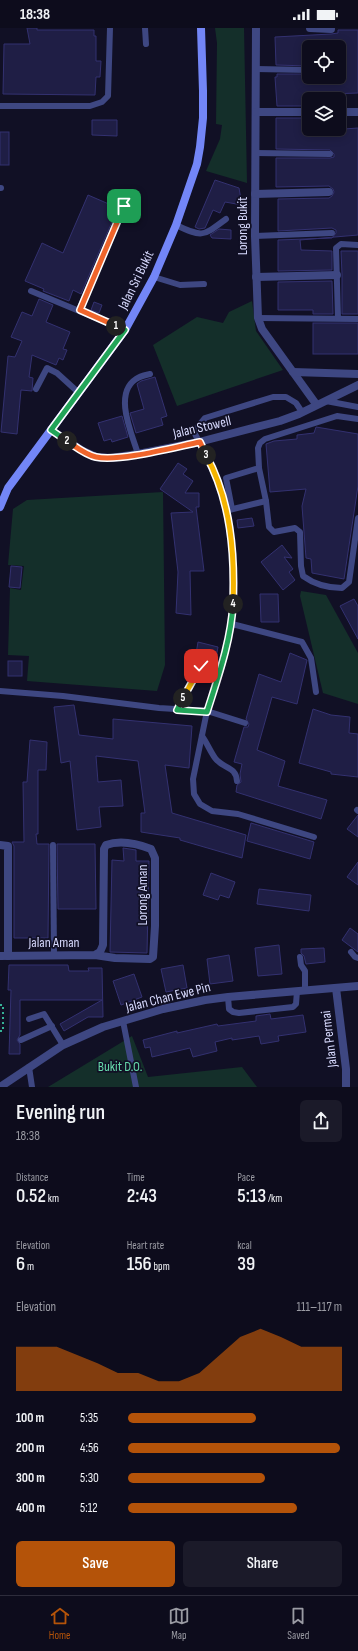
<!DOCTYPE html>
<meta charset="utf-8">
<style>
body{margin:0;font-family:"Sofia Sans Condensed",sans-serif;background:#1b1a29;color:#f1f3f6;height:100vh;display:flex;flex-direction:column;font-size:15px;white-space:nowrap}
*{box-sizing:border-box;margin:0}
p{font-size:13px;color:#9a9ba3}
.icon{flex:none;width:22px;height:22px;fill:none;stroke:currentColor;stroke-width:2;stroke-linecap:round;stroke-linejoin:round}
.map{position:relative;height:1059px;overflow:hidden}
.sheet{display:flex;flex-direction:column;background:#0d0c1c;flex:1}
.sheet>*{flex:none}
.tools{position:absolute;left:302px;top:12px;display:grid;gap:8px}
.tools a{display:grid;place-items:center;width:44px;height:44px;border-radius:6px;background:#0d0c1c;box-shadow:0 2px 10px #0003,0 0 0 1px #2d2c3b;font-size:20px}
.pin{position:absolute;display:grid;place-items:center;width:34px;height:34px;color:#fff;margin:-17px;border-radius:8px;box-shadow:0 2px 6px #0006}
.km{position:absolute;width:20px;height:20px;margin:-10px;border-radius:50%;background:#222;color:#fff;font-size:11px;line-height:20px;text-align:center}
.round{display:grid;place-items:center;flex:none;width:42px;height:42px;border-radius:6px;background:#1b1a29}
.head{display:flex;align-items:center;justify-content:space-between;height:68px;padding:0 16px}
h1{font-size:22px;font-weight:600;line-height:30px}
.stats{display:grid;grid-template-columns:repeat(3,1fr);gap:6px;height:68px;padding:4px 16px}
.stats div{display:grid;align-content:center}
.stats b{font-size:20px;font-weight:600}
.stats small{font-size:11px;font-weight:400}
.stats p{font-size:11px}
.chart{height:112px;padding:8px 16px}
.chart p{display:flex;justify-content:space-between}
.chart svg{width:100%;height:72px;margin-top:4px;fill:#b45309;opacity:.7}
.action{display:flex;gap:8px;margin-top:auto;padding:8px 16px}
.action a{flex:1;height:46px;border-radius:6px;background:#b45309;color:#fff;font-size:16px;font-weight:600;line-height:46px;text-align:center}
.action a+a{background:#1b1a29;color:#f1f3f6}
ul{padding:0 16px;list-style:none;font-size:13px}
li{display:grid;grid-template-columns:64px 48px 1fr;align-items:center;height:30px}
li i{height:10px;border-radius:5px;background:#b45309}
.status{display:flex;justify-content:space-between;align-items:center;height:28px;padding:0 20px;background:#0d0c1c;direction:ltr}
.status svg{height:11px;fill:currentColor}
.tab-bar{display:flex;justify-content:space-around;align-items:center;height:56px;border-top:1px solid #2d2c3b;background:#0d0c1c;font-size:11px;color:#9a9ba3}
.tab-bar a{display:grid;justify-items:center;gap:2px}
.tab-bar .current{color:#b45309}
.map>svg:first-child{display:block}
.green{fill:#142f2a}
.building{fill:#1f1e45;stroke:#333170}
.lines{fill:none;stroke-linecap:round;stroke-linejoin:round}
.path{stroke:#36b296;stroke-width:2;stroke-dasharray:2 3;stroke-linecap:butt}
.lane{stroke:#3e4782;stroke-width:6}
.street{stroke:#3e4782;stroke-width:8}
.secondary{stroke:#7386f7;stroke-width:8}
.split-1-casing{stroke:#fff;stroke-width:8}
.split-2-casing{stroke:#fff;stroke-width:8}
.split-3-casing{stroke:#fff;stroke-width:8}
.split-4-casing{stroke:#fff;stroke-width:8}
.split-5-casing{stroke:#fff;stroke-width:8}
.split-6-casing{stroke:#fff;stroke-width:8}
.split-1{stroke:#f0652b;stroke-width:5}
.split-2{stroke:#22a559;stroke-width:5}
.split-3{stroke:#f0652b;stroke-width:5}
.split-4{stroke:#f5b400;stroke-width:5}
.split-5{stroke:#22a559;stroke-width:5}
.split-6{stroke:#f5b400;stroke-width:5}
.labels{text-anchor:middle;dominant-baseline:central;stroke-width:3.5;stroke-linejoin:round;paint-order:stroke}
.street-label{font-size:14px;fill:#d7d9fd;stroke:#111025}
.park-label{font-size:14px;fill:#66daaa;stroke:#111025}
</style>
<div class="status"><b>18:38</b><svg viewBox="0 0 49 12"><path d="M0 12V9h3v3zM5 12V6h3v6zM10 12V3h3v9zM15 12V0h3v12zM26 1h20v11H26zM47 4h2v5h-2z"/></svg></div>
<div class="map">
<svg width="358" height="1059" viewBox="0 0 358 1059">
<rect width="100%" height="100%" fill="#111025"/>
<!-- green -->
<g class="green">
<polygon points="215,0 244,0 247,155 206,143 220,111 222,97 216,96 217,15"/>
<polygon points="252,273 256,303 283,342 177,378 153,317 197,289 223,295 229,284"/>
<polygon points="163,464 165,637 157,663 27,653 29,628 8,627 10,560 21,562 24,538 8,537 13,481 27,472"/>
<polygon points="301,563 326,567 358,625 358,676 323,665 300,568"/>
<polygon points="132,1008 148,1049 242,1039 257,1059 48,1059"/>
</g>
<!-- building -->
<g class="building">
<polygon points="27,0 37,0 37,2 94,2 94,8 96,8 96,33 101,33 100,49 96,49 95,67 3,66 4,16 30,16"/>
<polygon points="338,2 358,2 358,65 330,66 331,71 309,71 309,78 277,78 275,49 277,49 277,46 309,46 309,49 339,49 339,19 309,19 309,38 276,37 275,9 331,6 338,5"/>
<polygon points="276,90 309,90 309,101 330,102 358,100 358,207 300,212 301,222 332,223 332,242 278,243 278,212 332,210 336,205 336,202 332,200 278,203 278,171 329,170 332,168 334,164 333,161 329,158 276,159 276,130 330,130 334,129 334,126 330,122 276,121"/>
<polygon points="92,92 117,92 117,108 92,107"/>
<rect x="0" y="104" width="9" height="33"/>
<polygon points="215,152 239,160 242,177 225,174 220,185 213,182 205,200 199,201 195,199"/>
<polygon points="88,167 118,180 81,266 73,262 69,273 43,263 44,261 25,253 42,215 63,225"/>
<polygon points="219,201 231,202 231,211 212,210 210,207"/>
<polygon points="341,223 358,223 358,286 342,286 342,246"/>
<polygon points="332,253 333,286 313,286 313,282 278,282 278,254"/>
<polygon points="39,271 53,277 46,294 70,304 63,321 67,322 63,332 59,330 56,337 32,327 29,349 33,350 32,363 21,362 17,406 1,404 8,328 15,329 22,313 11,309 22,284 32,288"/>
<polygon points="94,274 102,277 99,285 91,282"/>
<rect x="313" y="295" width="45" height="31"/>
<polygon points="155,349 167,388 161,390 163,397 136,405 130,385 144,381 137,356 141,353"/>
<polygon points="122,388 128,409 112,414 111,411 104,413 98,395"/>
<polygon points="316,399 358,406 358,458 344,551 312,545 311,531 306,530 302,478 306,461 270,464 266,416 274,413 297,411 297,407 314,405"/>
<polygon points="178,435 187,441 183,446 193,453 185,465 199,465 199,479 196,479 204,543 190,543 191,587 176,585 178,544 171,485 193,484 160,461"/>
<polygon points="252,490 254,498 238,500 237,492"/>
<polygon points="282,517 292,530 284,529 293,541 289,544 295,552 283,562 261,534"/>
<polygon points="11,538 22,539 20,560 9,559"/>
<polygon points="260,566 278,566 279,594 261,594"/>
<polygon points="354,571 358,578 358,611 340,578"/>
<polygon points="198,614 218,619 215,636 195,632"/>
<polygon points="290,625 307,632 297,676 272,669 257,722 285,733 278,758 327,772 321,791 236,764 237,757 241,754 240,746 242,736 234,734 244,699 248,699 249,696 246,691 259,646 281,654"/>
<rect x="8" y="633" width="14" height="15"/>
<polygon points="74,677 79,707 113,711 113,691 192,698 189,740 165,737 172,785 246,807 242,830 180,812 180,810 141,804 141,785 145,785 138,733 96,728 98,754 121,752 123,778 99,779 101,799 77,802 70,733 61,735 54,679"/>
<polygon points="313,681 331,687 350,689 349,705 358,706 358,749 331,746 331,744 299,735"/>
<polygon points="30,712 47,714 46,742 38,742 38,806 36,806 37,816 49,816 48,910 14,910 14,818 12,814 24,814 23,754 27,754"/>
<polygon points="358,787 358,809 347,801"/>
<polygon points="251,795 314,814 310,831 247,813"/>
<polygon points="57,816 95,816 96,881 58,881"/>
<polygon points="123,820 136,822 136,833 149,833 147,925 110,924 112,832 124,833"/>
<polygon points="358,834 358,857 347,849"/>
<polygon points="211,845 235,854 229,870 220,867 218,872 203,867"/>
<polygon points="259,861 311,867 309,883 257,876"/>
<polygon points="350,900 358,906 358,924 342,912"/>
<polygon points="279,917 282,946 258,948 255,920"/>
<polygon points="324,920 325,934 306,936 304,928 301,925 301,921"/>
<polygon points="229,927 233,953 210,956 207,931"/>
<polygon points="9,937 68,937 69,943 89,943 88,940 102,940 103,989 88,989 64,1003 60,996 102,972 20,972 20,1007 17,1012 20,1016 20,1026 9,1026 11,962 8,962"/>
<polygon points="183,937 187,960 166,964 161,941"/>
<polygon points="134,946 142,969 121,977 113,953"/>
<polygon points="270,986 271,991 303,987 306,1004 278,1008 279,1013 261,1016 259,1008 232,1012 232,1010 215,1014 217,1023 193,1029 190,1020 152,1029 150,1019 145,1020 143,1012 177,1003 177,1005 217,996 218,998 256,993 256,988"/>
</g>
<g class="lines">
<!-- path -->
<polyline class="path" points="0,977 3,977 3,1003 0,1003"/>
<!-- lane -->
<g class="lane">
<polyline points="145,0 146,16"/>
<polyline points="256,41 309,42"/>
<polyline points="0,78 90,78 102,74 108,68 110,0"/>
<polyline points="255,125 330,126"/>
<polyline points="0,160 1,160"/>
<path d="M176 197C203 210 203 208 226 191"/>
<polyline points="255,208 332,205"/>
<polyline points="154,249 180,257 204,256"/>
<polyline points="31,263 125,302"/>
<polyline points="79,282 124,178"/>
<polyline points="258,290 358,291"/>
<polyline points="338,290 336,220 341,216 358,217"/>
<polyline points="36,361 47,340 57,345 79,365"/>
<polyline points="326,373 358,379"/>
<polyline points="302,384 296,375 286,369 273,369 205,390 196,401 195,406 208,431 218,453 227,482 234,541 232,596 222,638 207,683 193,751 194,766 200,776 212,783 238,786 314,809"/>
<path d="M358 391 337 388 265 411 260 415 258 420 259 440 266 473 269 499 274 504 295 500 300 504 301 538 303 548C314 556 329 560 342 560L349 554 358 490"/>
<path d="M138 426C132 406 113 366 136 351 140 348 146 347 150 346"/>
<polyline points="232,481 226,450 259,440"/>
<polyline points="229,482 266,473"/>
<polyline points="232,596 302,614 311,630 316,664"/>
<polyline points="0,663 63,668 159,680 207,683 245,695"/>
<polyline points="177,681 201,638"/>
<path d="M202 708C207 715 210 723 215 730 223 741 236 738 237 753"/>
<polyline points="357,782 358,783"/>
<polyline points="53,817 54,927"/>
<polyline points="351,924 355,929 358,930"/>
<polyline points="300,929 301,937 305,943 305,962"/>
<polyline points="228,969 229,981 233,984 239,985 293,979 296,976 297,963"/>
<polyline points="29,991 44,986 63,1017"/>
<polyline points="123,993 136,1059"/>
<polyline points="21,1012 52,998"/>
<polyline points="29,1039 32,1059"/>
</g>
<!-- street -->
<g class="street">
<polyline points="256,0 255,208 258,290 262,301 316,376"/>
<polyline points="310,0 331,1"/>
<polyline points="256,84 309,84"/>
<polyline points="339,84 358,84"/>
<polyline points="255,166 329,164"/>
<polyline points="256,249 337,247"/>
<polyline points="293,344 358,346"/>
<polyline points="51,402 83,423 96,429 111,430 138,426 199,414 280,393 299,386 358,357"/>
<polyline points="0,817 8,818 8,928"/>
<path d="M0 928 95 927 100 924 103 917 104 821 106 817C120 812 138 816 151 821L155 830V898L153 929 150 931 115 930 95 927"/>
<polyline points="336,960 346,1041 346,1059"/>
<polyline points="0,1059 63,1017 103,999 163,981 205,972 228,969 358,958"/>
</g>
<!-- secondary -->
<polyline class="secondary" points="0,479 8,460 125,302 154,249 176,197 197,136 200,119 203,90 203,63 201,0"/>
</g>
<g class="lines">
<!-- split-1 casing -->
<g class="split-1-casing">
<polyline id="split-1" points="116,298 80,282 124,178"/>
</g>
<!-- split-2 casing -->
<g class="split-2-casing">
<polyline id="split-2" points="67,413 51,402 125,302 116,298"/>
</g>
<!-- split-3 casing -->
<g class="split-3-casing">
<path id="split-3" d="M67 413C76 419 86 427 96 429 119 434 175 419 200 414L206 427"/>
</g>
<!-- split-4 casing -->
<g class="split-4-casing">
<path id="split-4" d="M206 427C231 473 235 526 233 576"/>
</g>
<!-- split-5 casing -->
<g class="split-5-casing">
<path id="split-5" d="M183 670 177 682 207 684C218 649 231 613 233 576"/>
</g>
<!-- split-6 casing -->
<g class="split-6-casing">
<polyline id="split-6" points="183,670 201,638"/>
</g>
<!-- split-1 -->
<use href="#split-1" class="split-1"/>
<!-- split-2 -->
<use href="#split-2" class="split-2"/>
<!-- split-3 -->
<use href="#split-3" class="split-3"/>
<!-- split-4 -->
<use href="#split-4" class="split-4"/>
<!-- split-5 -->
<use href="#split-5" class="split-5"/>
<!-- split-6 -->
<use href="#split-6" class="split-6"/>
</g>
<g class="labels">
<!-- street labels -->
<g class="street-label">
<text transform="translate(242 198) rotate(-90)">Lorong Bukit</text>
<text transform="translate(136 252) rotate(-64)">Jalan Sri Bukit</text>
<text transform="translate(202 399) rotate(-13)">Jalan Stowell</text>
<text transform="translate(142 867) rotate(-90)">Lorong Aman</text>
<text x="54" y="914">Jalan Aman</text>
<text transform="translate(168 969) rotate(-14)">Jalan Chan Ewe Pin</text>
<text transform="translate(329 1011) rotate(-97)">Jalan Permai</text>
</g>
<!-- park labels -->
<g class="park-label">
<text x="120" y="1038">Bukit D.O.</text>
</g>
</g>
</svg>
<div class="tools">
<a><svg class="icon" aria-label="locate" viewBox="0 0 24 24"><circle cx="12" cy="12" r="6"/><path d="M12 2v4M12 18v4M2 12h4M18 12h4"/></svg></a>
<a><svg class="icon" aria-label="layers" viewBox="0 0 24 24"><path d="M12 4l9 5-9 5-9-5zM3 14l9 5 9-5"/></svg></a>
</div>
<div class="pin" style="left:124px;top:178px;background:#1e9e55"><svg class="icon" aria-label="arrive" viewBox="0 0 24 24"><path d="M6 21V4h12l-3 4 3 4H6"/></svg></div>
<div class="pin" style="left:201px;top:638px;background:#d93025"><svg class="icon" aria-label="check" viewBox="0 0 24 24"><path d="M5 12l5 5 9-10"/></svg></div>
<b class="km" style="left:116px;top:298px">1</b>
<b class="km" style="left:67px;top:413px">2</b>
<b class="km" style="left:206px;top:427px">3</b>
<b class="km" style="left:233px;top:576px">4</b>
<b class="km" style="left:183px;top:670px">5</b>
</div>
<section class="sheet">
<div class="head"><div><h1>Evening run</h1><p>18:38</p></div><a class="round"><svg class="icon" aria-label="share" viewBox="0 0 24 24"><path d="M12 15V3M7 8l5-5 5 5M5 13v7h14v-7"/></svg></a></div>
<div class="stats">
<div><p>Distance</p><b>0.52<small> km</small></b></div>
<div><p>Time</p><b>2:43</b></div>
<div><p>Pace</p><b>5:13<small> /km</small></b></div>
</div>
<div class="stats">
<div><p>Elevation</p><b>6<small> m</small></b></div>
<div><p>Heart rate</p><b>156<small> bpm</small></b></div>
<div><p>kcal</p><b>39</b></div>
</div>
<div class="chart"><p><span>Elevation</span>111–117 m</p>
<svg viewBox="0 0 160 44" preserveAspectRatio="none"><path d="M0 44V17L10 17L20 17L30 22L40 27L50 33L60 33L70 38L80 38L90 33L100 22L110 11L120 6L130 11L140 17L150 17L160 17V44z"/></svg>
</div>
<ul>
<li><b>100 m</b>5:35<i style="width:60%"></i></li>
<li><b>200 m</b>4:56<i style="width:99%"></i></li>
<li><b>300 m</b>5:30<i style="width:64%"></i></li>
<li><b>400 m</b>5:12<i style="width:79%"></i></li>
</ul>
<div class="action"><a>Save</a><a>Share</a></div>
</section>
<nav class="tab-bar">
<a class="current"><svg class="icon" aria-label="home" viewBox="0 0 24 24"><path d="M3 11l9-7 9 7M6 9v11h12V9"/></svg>Home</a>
<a><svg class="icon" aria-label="map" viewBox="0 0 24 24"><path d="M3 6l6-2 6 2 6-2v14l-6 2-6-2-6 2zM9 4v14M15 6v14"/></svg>Map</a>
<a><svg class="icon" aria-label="saved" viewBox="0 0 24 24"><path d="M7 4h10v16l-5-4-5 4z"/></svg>Saved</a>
</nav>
